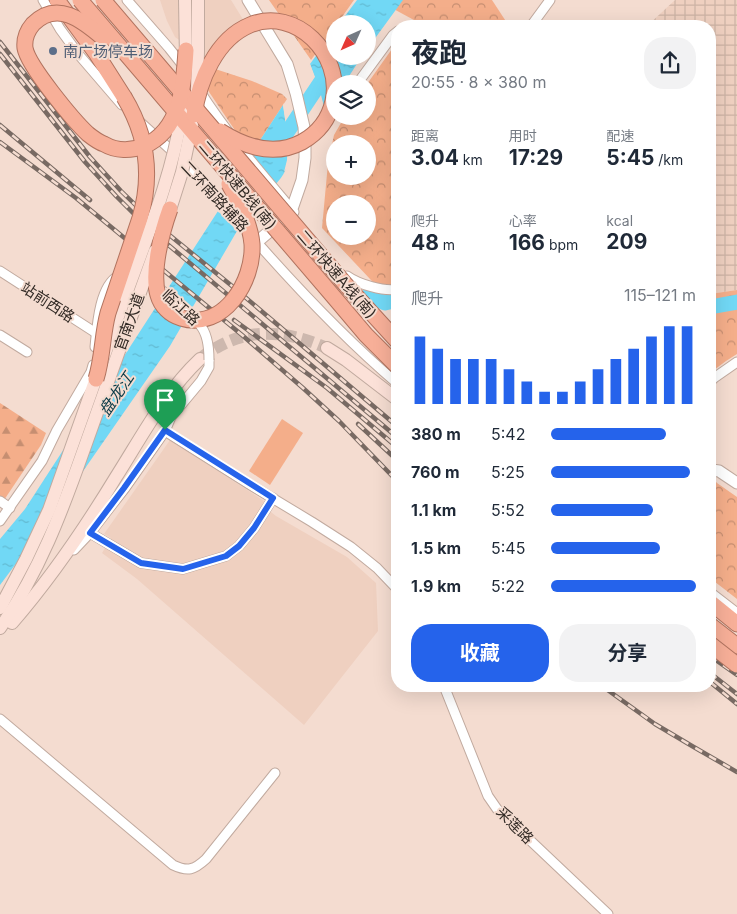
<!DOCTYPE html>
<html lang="zh">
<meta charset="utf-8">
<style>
body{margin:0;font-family:Inter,"Noto Sans SC",sans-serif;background:#f2f2f3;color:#1f2937;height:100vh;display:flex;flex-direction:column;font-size:19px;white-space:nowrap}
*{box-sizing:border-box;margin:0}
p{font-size:16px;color:#747a83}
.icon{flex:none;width:28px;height:28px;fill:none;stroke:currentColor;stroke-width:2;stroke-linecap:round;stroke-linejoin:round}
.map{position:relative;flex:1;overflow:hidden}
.sheet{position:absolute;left:391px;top:20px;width:325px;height:672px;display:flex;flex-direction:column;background:#fff;border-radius:20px;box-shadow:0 5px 20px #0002}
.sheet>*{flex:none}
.needle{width:32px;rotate:225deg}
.controls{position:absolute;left:326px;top:15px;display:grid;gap:10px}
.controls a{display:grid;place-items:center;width:50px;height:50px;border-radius:50%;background:#fff;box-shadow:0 5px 20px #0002;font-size:25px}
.pin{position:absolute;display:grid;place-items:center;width:42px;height:42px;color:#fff;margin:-51px -21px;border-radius:50% 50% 50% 0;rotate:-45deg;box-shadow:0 0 5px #0007}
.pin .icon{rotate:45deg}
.round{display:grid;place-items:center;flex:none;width:52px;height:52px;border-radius:20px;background:#f2f2f3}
.headline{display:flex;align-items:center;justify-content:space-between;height:85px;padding:0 20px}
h1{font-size:28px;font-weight:700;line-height:38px}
.figures{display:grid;grid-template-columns:repeat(3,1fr);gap:8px;height:85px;padding:5px 20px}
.figures div{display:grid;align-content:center}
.figures b{font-size:21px;font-weight:700}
.figures small{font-size:14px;font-weight:400}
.figures p{font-size:14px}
.chart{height:140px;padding:10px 20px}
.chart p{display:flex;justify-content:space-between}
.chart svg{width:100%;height:90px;margin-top:5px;stroke:#2563eb;stroke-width:6}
.button{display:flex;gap:10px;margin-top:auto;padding:10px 20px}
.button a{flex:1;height:58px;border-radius:20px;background:#2563eb;color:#fff;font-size:20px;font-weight:700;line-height:58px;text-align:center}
.button a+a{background:#f2f2f3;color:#1f2937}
ul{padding:0 20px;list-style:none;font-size:16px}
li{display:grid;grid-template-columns:80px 60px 1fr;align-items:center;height:38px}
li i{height:12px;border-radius:6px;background:#2563eb}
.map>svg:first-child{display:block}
.built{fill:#efd0c0}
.industrial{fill:url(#industrial-grid)}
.green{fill:#f4ae8a}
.forest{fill:url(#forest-firs)}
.park{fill:url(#park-crowns);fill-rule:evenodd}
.water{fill:url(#water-ripples)}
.pier{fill:#f4dcd0}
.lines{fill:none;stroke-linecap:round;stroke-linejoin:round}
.river{stroke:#71d8f5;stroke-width:15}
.secondary-tunnel{stroke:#cdb8ae;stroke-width:12;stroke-dasharray:12 6;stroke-linecap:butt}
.minor-casing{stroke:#c1aa9f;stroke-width:11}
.tertiary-casing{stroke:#c1aa9f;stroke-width:13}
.secondary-casing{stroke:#c1aa9f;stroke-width:14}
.trunk-casing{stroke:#b1735f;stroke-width:17}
.minor{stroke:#fff;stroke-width:9}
.tertiary{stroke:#fff;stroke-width:11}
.secondary{stroke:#fce1d8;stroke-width:12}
.trunk{stroke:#f7af98;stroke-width:15}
.rail-casing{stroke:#786a63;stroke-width:4.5}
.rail{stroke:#f4dcd0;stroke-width:2.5;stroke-dasharray:8;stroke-linecap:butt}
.minor-bridge-casing{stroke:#c1aa9f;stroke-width:11;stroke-linecap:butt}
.secondary-bridge-casing{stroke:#c1aa9f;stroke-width:14;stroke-linecap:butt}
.trunk-bridge-casing{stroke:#b1735f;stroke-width:17;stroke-linecap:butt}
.minor-bridge{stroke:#fff;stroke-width:9}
.secondary-bridge{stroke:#fce1d8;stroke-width:12}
.trunk-bridge{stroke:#f7af98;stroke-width:15}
.route-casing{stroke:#fff;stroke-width:10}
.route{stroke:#2563eb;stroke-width:6}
.service-dot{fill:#5c6f8a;stroke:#f4dcd0;stroke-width:2}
.labels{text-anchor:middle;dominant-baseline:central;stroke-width:4;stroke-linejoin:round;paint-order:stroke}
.service-label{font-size:15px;fill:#4e5e75;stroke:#f4dcd0;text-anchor:start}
.street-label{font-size:15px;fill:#322a25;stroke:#f4dcd0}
.water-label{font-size:16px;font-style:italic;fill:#0c3c48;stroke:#f4dcd0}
</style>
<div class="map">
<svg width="737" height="914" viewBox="0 0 737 914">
<defs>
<pattern id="industrial-grid" width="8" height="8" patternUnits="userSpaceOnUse" patternTransform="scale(1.25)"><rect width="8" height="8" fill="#efd0c0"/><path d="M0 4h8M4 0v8" fill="none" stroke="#cdb3a5"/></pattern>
<pattern id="forest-firs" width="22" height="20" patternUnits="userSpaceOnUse" patternTransform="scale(1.25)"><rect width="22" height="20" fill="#f4ae8a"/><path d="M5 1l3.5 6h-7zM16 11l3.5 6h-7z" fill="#c68e71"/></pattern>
<pattern id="park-crowns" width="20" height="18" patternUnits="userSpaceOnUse" patternTransform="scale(1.25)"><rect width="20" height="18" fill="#f4ae8a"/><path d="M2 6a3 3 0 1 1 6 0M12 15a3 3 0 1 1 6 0" fill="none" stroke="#c68e71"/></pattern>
<pattern id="water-ripples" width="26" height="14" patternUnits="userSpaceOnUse" patternTransform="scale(1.25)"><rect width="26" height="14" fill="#71d8f5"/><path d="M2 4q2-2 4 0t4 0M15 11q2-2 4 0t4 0" fill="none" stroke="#62bad2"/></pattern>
</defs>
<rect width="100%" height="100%" fill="#f4dcd0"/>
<!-- built -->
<g class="built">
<polygon points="160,0 231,0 244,21 219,37 206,59 175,37 167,21"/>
<polygon points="170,440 264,501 262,505 276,516 347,557 376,583 378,631 304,725 137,579 102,553 111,538 104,534"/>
</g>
<!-- industrial -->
<polygon class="industrial" points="675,0 737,0 737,290 710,294 710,26 647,26"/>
<!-- green -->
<polygon class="green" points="282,419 303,433 270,485 249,471"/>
<!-- forest -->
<polygon class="forest" points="0,403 46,433 41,445 0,506"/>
<!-- park -->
<g class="park">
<polygon points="269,0 354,0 337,24 335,24 335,27 311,60"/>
<polygon points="377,0 492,0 509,26 425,26"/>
<path d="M397 42V307L386 296 322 228 328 163 334 135 345 116H368L367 84ZM335 144H368V176H335ZM335 204H368V236H335Z"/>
<polygon points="203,65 252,81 282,94 287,99 251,154 207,89"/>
<polygon points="737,290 737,354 726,361 710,373 710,294"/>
<polygon points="710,475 717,483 737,497 737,599 710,578"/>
</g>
<!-- water -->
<g class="water">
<polygon points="357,0 403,0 368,48 368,24 339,24"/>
<polygon points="335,30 335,56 362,56 344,84 335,84 325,111 315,77 310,64"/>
<path d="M283 105C286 123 291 154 285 171 283 176 279 180 276 184L251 154Z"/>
<polygon points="218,211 237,231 170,346 54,513 0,585 0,539 25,509"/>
</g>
<!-- pier -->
<g class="pier">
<polygon points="310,64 321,95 325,111 323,112 319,96 308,67"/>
<polygon points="284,103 288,120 290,140 289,160 288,166 284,172 287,160 288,140 283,105"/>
</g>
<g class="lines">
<!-- river -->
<g class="river">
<polyline points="276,149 338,56"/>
<polyline points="368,296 372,297 385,303 398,300"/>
<polyline points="710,307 737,302"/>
</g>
<!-- secondary-tunnel -->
<path class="secondary-tunnel" d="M200 359C205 355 210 351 216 348 253 326 290 332 327 348"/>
<!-- minor casing -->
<g class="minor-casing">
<g id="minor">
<polyline points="43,0 60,29 79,55 122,105"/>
<polyline points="127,0 169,48 184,67"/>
<polyline points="531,26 550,0"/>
<polyline points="357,84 393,35 398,31"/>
<path d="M199 90C227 134 261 173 294 212"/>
<polyline points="139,121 195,172 246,229"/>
<path d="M254 239C299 290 346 340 398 384"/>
<polyline points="0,271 96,333"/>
<path d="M347 276C358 284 384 292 398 289"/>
<polyline points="156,285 195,320"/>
<polyline points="0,335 27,352"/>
<path d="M95 347C97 327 99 287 118 276"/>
<polyline points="710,382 714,378 737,362"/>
<polyline points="165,431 249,484 312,522 351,547 377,568 398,590"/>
<polyline points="710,464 712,470 710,478"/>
<polyline points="0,501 10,508"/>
<polyline points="0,521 42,461 57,430 91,372 93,365"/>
<polyline points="90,533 141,563 183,569 226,556 239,546 254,528 273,498"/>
<polyline points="74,550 90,533 125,488 165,431 171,417 201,381 209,367 209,360"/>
<polyline points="710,592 737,613"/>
<polyline points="444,686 488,796 497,809 608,914"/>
<path d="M0 719 173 865C188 872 194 870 206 859L275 773"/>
</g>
</g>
<!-- tertiary casing -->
<g class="tertiary-casing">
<g id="tertiary">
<polyline points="248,0 287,64 296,93 304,127 305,146 305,158 302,180 293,206 285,218 257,242"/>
<polyline points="712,470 719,471 737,483"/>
</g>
</g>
<!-- secondary casing -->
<g class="secondary-casing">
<g id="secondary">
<polyline points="327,348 346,360 398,400"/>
<polyline points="0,608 26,559 49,510 125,297"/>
<path d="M12 623C51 578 85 528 116 477 142 436 165 392 200 359"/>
<path d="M0 628C39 573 62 511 84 449 102 399 119 350 137 301"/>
</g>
</g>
<!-- trunk casing -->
<g class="trunk-casing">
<g id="trunk">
<polyline points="57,0 96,53 124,97"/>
<polyline points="710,602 737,624"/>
<polyline points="710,625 737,646"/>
</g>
</g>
<!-- minor -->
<use href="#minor" class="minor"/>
<!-- tertiary -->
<use href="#tertiary" class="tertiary"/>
<!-- secondary -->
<use href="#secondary" class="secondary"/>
<!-- trunk -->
<use href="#trunk" class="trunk"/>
<!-- rail casing -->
<g class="rail-casing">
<g id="rail">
<polyline points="0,42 90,157 121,191 151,220 232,286 398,427"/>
<polyline points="0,54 85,162 116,196 147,227 398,438"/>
<polyline points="0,125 90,200"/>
<polyline points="0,142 76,198 242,335 303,388 339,421 398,482"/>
<polyline points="234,320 327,388 398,448"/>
<polyline points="358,424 398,461"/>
<polyline points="710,656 737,675"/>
<polyline points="710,673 737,694"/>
<polyline points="710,682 737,704"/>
<polyline points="602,686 655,724 692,746 737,772"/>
</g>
</g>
<!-- rail -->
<use href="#rail" class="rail"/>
<!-- minor-bridge casing -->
<g class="minor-bridge-casing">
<path id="minor-bridge" d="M200 325C207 333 209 349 209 360"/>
</g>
<!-- secondary-bridge casing -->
<g class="secondary-bridge-casing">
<g id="secondary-bridge">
<polyline points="185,0 186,60"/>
<polyline points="197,90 198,51 198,0"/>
<polyline points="168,216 182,172 192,125"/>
<path d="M125 297C147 236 172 177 182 112"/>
<polyline points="137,301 155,251"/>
</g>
</g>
<!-- trunk-bridge casing -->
<g class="trunk-bridge-casing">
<g id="trunk-bridge">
<polyline points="80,0 333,296 366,335 398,367"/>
<polyline points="103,0 346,285 398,342"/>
<path d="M103 38C82 20 57 0 33 24 27 31 24 39 25 48 28 66 74 121 88 134 93 138 98 142 104 144 116 151 131 151 144 146 181 130 184 85 186 50"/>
<path d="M194 115C199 81 216 39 250 25 296 6 343 55 333 101 329 119 318 133 302 142 274 157 245 147 220 131"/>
<path d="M170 209C162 231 151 272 158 295 161 306 170 315 181 318 224 331 254 281 252 244 250 222 239 203 229 184"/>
<path d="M96 379C103 357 102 335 108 313L140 218C153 174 147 135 124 97"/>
<polyline points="710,644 737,665"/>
</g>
</g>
<!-- minor-bridge -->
<use href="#minor-bridge" class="minor-bridge"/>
<!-- secondary-bridge -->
<use href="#secondary-bridge" class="secondary-bridge"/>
<!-- trunk-bridge -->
<use href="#trunk-bridge" class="trunk-bridge"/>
</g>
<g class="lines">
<!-- route casing -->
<g class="route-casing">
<polygon id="route" points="165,430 273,498 254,528 239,546 226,556 183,569 141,563 90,533 124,488"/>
</g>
<!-- route -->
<use href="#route" class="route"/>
</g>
<!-- markers -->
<circle class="service-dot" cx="53" cy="51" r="5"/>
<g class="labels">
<!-- service labels -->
<g class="service-label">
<text x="63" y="51">南广场停车场</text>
</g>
<!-- street labels -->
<g class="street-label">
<text transform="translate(238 185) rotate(50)">二环快速B线(南)</text>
<text transform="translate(215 196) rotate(47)">二环南路辅路</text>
<text transform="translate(337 274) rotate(49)">二环快速A线(南)</text>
<text transform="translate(48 302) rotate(33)">站前西路</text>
<text transform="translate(181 307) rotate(43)">临江路</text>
<text transform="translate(129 322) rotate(-70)">官南大道</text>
<text transform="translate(515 825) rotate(45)">采莲路</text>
</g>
<!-- water labels -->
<g class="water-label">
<text transform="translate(116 394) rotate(-56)">盘龙江</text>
</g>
</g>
</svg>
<div class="controls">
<a><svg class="needle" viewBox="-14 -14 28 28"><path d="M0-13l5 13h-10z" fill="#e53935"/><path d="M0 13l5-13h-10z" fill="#747a83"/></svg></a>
<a><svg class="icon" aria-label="layers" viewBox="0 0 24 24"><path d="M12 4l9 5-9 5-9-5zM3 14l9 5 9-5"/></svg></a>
<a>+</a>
<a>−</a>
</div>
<div class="pin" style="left:165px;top:430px;background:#1e9e55"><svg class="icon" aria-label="arrive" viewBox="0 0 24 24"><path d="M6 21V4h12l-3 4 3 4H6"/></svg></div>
<section class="sheet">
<div class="headline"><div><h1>夜跑</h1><p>20:55 · 8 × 380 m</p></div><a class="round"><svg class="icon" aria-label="share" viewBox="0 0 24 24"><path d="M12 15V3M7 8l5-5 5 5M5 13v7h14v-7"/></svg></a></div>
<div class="figures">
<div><p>距离</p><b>3.04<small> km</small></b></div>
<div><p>用时</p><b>17:29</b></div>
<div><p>配速</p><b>5:45<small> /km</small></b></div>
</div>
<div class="figures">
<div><p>爬升</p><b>48<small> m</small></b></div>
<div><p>心率</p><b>166<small> bpm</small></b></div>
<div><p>kcal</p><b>209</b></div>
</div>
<div class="chart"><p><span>爬升</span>115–121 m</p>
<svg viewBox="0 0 160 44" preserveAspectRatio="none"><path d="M5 44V11M15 44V17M25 44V22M35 44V22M45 44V22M55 44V27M65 44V33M75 44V38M85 44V38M95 44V33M105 44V27M115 44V22M125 44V17M135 44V11M145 44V6M155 44V6"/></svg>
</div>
<ul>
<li><b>380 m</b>5:42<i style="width:79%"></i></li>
<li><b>760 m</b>5:25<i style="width:96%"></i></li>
<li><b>1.1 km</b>5:52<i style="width:70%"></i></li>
<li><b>1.5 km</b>5:45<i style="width:75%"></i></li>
<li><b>1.9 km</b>5:22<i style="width:100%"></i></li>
</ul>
<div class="button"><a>收藏</a><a>分享</a></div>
</section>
</div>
